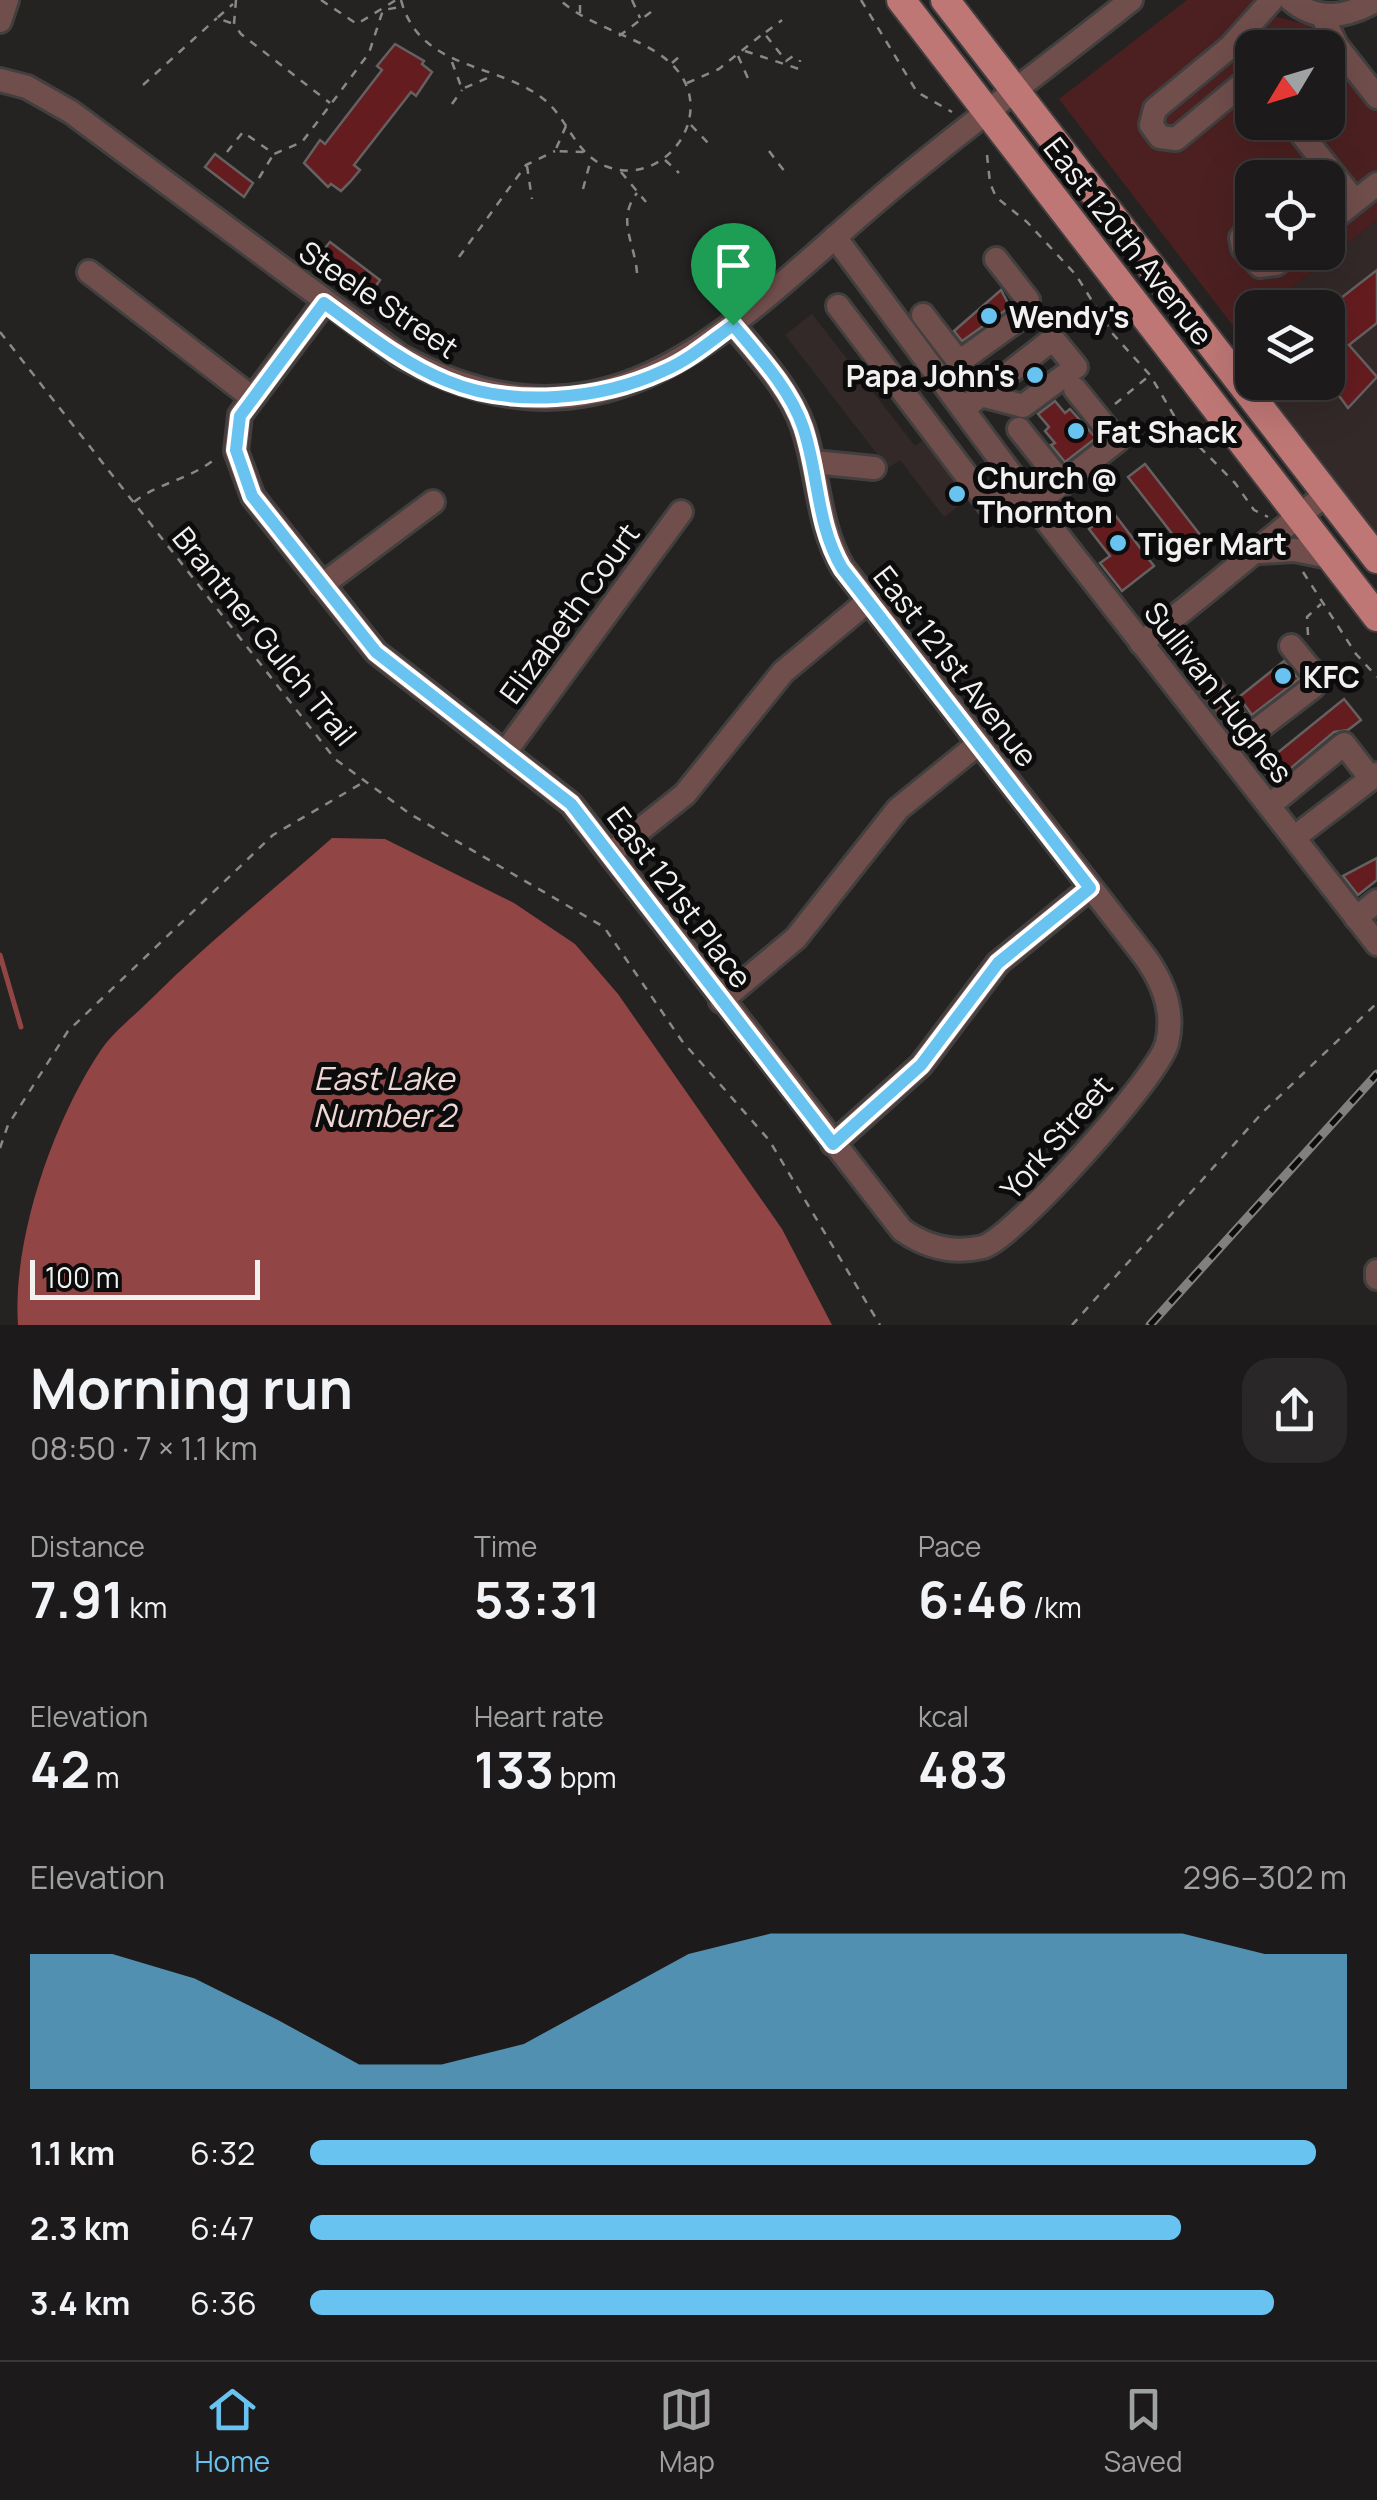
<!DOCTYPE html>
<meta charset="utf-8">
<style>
body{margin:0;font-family:Manrope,sans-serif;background:#292727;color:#f1f3f6;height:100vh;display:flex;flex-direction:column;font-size:38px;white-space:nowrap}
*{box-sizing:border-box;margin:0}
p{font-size:32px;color:#a0a1a2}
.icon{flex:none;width:55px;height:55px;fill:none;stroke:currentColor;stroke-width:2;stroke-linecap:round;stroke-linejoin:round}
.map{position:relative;height:1325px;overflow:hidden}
.sheet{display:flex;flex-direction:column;background:#1c1a1a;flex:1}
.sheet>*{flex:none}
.needle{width:65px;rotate:232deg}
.buttons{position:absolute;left:1235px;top:30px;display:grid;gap:20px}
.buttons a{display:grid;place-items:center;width:110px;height:110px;border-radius:20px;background:#1c1a1a;box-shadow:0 10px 40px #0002,0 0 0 2px #3a3839;font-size:50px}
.scale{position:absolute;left:30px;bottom:25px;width:230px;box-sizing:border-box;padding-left:10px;border:5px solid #f3f0f0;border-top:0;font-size:28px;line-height:35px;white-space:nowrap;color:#f3f0f0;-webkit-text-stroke:8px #0d0c0c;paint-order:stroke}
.pin{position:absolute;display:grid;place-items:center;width:85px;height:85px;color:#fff;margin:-102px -42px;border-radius:50% 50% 50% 0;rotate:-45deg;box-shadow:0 0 10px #0007}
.pin .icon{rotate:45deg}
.round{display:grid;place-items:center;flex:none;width:105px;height:105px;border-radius:30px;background:#292727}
.headline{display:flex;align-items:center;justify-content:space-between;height:170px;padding:0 30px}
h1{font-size:55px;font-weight:700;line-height:75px}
.metrics{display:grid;grid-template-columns:repeat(3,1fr);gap:15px;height:170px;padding:10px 30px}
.metrics div{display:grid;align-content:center}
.metrics b{font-size:50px;font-weight:700}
.metrics small{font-size:28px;font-weight:400}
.metrics p{font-size:28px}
.chart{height:280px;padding:20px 30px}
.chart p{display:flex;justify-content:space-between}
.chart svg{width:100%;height:180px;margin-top:10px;fill:#69c3f1;opacity:.7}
ul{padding:0 30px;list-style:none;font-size:32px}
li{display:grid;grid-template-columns:160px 120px 1fr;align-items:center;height:75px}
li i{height:25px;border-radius:12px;background:#69c3f1}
.dock{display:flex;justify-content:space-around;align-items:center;height:140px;border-top:2px solid #3a3839;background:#1c1a1a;font-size:28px;color:#a0a1a2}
.dock a{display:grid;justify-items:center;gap:5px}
.dock .selected{color:#69c3f1}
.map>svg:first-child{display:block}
.built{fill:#332928}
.green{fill:#4c2020;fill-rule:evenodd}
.water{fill:#924545}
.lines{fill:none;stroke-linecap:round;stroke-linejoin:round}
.stream{stroke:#924545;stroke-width:5}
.building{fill:#651c1f;stroke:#656161;stroke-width:2.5}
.minor-casing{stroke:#423f3f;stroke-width:28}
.major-casing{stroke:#423f3f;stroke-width:32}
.path{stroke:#8a8787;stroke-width:2.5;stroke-dasharray:8 8;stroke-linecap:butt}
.minor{stroke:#704e4c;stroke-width:22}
.major{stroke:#be7775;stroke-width:28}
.rail-casing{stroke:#827f7f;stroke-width:9}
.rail{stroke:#0d0c0c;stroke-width:5;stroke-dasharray:15;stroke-linecap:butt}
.route-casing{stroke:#fff;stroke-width:20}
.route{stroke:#69c3f1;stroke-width:12}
.poi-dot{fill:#69c3f1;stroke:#0d0c0c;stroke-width:4}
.labels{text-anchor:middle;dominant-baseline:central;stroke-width:10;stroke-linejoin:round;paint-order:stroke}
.street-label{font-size:30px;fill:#f3f0f0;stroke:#0d0c0c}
.poi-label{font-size:30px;font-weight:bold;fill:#f3f0f0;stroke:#0d0c0c;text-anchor:start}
.water-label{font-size:32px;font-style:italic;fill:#efd7d5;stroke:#0d0c0c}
</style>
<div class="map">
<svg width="1377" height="1325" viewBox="0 0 1377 1325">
<rect width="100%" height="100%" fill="#252222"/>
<!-- built -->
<g class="built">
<polygon points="1377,220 1377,534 1259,383 1328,382 1328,308 1267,307"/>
<polygon points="812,314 915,446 926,438 972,496 944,517 900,460 888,468 785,335"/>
</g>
<!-- green -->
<path class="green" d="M1187 0H1261L1274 16 1324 29 1377 94V220L1267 307 1252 308V319L1237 331 1059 99ZM1252 48H1328V122H1252ZM1252 178H1328V252H1252Z"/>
<!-- water -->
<path class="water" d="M332 838 385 839 514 903 575 944 618 994 782 1229 832 1325H18C12 1240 53 1121 101 1050 113 1032 133 1017 149 1001 207 943 271 892 332 838Z"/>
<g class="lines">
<!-- stream -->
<polyline class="stream" points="0,955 21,1027"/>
</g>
<!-- building -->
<g class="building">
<polygon points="395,44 424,61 422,64 432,72 416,96 411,92 354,165 360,170 350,182 341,191 331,184 328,187 304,163 320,140 325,144 382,70 377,66"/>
<polygon points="215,154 253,183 244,197 205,167"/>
<polygon points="330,242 380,280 371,293 320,254"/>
<polygon points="1377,270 1377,323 1349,345 1377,377 1348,408 1329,382 1342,372 1328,352 1329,308 1297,308 1320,291 1332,305"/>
<polygon points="1001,290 1010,307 962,341 954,331"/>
<polygon points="1055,401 1065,413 1070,409 1096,438 1065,462 1051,445 1055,443 1045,431 1049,427 1038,414"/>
<polygon points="1145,464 1208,545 1191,558 1128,477"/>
<polygon points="1112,511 1154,566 1122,591 1100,563 1110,556 1089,529"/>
<polygon points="1284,661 1299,679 1252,715 1239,697"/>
<polygon points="1344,699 1361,720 1348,730 1334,732 1273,783 1260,767"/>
<polygon points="1377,858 1377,880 1358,895 1343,876"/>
</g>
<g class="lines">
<!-- minor casing -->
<g class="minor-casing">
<g id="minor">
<path d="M1291 0C1318 23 1348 17 1377 0"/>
<polyline points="1323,17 1336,45 1377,97"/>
<polyline points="0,21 7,0"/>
<polyline points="1252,76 1176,139 1160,137 1151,125 1155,109 1230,47 1272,0"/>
<path d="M0 80 27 87 71 112 400 356C617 475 738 316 892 188 970 123 1052 63 1131 0"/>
<polyline points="1292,122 1326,165 1313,178"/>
<polyline points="1326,165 1355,201"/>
<polyline points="1328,223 1377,184"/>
<polyline points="1252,226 1241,238 1243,248 1260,266 1276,264 1290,252"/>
<polyline points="835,237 1034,505 1377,944"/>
<polyline points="89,272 250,396"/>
<path d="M324 303 240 415 236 451 253 497 376 652 571 804 902 1230C926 1247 954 1254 983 1247 1014 1238 1160 1075 1167 1043 1175 1011 1163 982 1145 957L843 568C817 524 819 474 803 427 790 389 758 356 733 325"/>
<polyline points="838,306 992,509 1021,488"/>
<polyline points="923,315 959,362 1023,316 1028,300 996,259"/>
<polyline points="963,409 1053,339 1076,367 1023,406 981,395"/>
<polyline points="1019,429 1063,484"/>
<polyline points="813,462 874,468"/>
<polyline points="1034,505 1117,441 1075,389"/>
<polyline points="1260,552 1295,550 1329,557"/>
<polyline points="322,585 433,502"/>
<path d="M1141 643C1205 595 1264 542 1327 494"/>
<polyline points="1210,686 1245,731 1254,732 1313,687 1315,675 1291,646"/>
<polyline points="506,751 681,512"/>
<polyline points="1270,805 1344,744 1371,779"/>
<polyline points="1295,837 1377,774"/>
<polyline points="610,854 685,794 783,672 868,601"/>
<polyline points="1356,918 1377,901"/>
<polyline points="721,1001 796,938 898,809 978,744"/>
<polyline points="833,1144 921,1065 998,963 1090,888"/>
<polyline points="1377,1271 1377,1278"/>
</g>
</g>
<!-- major casing -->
<g class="major-casing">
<g id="major">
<polyline points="901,0 1377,617"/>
<polyline points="945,0 1377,559"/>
</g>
</g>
<!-- path -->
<g class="path">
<polyline points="236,0 234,24 241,34 330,103"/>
<polyline points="321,0 357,24 396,0"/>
<path d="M401 0C420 72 500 62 546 101 569 121 576 156 608 167 664 187 716 117 677 70 651 38 594 31 560 0"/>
<polyline points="632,0 640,18"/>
<polyline points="861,0 917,92 952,112"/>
<polyline points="580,13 580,0"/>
<polyline points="231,23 217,18 233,4"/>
<polyline points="766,32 782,20"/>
<polyline points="619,36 651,12"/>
<polyline points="745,51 799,69 800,60"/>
<polyline points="738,56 751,85"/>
<polyline points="452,62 462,89 492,76"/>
<polyline points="672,63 680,56"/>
<polyline points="687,83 719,69 764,33 786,61 796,54"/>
<polyline points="143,85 217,18"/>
<polyline points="452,104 462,90"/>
<polyline points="691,125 708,143"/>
<polyline points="566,126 555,151 584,152"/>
<polyline points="769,151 788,176"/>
<polyline points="227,152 243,132 274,154 302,142 331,104 369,53 383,10 401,7"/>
<polyline points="987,155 990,183 996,197 1027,222 1076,275 1112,333 1150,375 1182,429 1235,483 1254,510 1268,517"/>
<polyline points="665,160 679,173"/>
<polyline points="527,166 532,199"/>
<polyline points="621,172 646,202"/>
<polyline points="259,178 273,155"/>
<polyline points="583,189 591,159"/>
<polyline points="459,257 526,165 555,151"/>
<path d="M637 273C635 243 616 220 637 193"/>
<polyline points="0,332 335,759 410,814 604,927 682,1041 769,1140 880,1325"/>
<polyline points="1115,404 1149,376"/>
<path d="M134 502C161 481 191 480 217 457"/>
<polyline points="1303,572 1356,654 1377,677"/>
<polyline points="1308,635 1307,617 1321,604"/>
<polyline points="0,1148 8,1125 68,1031 273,835 364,782"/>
<polyline points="1072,1325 1263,1112 1377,1003"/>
</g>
<!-- minor -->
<use href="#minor" class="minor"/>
<!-- major -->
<use href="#major" class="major"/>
<!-- rail casing -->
<g class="rail-casing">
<polyline id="rail" points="1150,1325 1377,1074"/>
</g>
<!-- rail -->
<use href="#rail" class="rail"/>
</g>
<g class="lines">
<!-- route casing -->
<g class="route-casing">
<path id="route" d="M324 303C363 331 402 363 447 381 512 408 600 400 663 371 689 360 711 341 733 325 758 355 790 389 803 427 819 474 816 524 842 568L1090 888 998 963 921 1065 833 1144 571 804 376 652 252 496 236 450 240 416Z"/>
</g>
<!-- route -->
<use href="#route" class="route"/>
</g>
<!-- markers -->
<g class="poi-dot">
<circle cx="989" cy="316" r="10"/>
<circle cx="1035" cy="375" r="10"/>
<circle cx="1076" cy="431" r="10"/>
<circle cx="957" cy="494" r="10"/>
<circle cx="1118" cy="543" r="10"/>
<circle cx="1283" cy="676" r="10"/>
</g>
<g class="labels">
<!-- street labels -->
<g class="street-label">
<text transform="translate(1129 241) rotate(52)">East 120th Avenue</text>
<text transform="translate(379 299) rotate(34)">Steele Street</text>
<text transform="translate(569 613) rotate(-54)">Elizabeth Court</text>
<text transform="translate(265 636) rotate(51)">Brantner Gulch Trail</text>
<text transform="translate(956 666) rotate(52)">East 121st Avenue</text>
<text transform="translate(1219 692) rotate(52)">Sullivan Hughes</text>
<text transform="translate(680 897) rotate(53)">East 121st Place</text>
<text transform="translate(1056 1137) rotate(-49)">York Street</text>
</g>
<!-- poi labels -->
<g class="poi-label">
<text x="1009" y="316">Wendy's</text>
<text x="1015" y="375" text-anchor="end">Papa John's</text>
<text x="1096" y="431">Fat Shack</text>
<text x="977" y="477">Church @<tspan x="977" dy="34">Thornton</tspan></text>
<text x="1138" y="543">Tiger Mart</text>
<text x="1303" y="676">KFC</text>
</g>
<!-- water labels -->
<g class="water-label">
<text x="384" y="1078">East Lake<tspan x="384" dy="37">Number 2</tspan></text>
</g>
</g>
</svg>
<div class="buttons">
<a><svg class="needle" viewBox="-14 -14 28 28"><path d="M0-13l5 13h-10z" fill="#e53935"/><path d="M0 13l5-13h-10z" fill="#a0a1a2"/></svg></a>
<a><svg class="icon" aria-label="locate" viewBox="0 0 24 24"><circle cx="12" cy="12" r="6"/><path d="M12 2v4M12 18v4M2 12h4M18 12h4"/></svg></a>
<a><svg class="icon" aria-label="layers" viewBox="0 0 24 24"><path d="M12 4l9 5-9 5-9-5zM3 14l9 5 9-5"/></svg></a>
</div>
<div class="scale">100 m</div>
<div class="pin" style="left:733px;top:325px;background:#1e9e55"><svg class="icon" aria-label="arrive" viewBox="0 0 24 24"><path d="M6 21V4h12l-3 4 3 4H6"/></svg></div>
</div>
<section class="sheet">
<div class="headline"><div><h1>Morning run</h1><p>08:50 · 7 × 1.1 km</p></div><a class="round"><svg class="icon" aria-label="share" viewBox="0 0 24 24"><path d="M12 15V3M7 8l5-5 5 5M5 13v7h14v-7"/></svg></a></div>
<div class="metrics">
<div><p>Distance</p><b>7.91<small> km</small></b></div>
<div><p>Time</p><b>53:31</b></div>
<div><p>Pace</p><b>6:46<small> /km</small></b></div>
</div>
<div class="metrics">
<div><p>Elevation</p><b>42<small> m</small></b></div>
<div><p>Heart rate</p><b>133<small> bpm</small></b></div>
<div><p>kcal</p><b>483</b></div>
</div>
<div class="chart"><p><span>Elevation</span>296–302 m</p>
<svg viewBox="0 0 160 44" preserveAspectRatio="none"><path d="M0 44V11L10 11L20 17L30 27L40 38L50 38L60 33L70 22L80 11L90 6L100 6L110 6L120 6L130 6L140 6L150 11L160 11V44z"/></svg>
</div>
<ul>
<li><b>1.1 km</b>6:32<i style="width:97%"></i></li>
<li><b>2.3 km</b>6:47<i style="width:84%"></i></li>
<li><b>3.4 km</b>6:36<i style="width:93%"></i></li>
</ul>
</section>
<nav class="dock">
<a class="selected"><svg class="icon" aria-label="home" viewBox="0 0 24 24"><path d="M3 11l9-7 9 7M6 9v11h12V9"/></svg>Home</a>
<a><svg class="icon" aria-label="map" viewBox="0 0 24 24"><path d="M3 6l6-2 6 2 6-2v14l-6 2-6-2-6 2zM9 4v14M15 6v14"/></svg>Map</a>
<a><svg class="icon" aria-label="saved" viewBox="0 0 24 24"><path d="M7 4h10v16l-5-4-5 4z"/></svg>Saved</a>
</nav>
